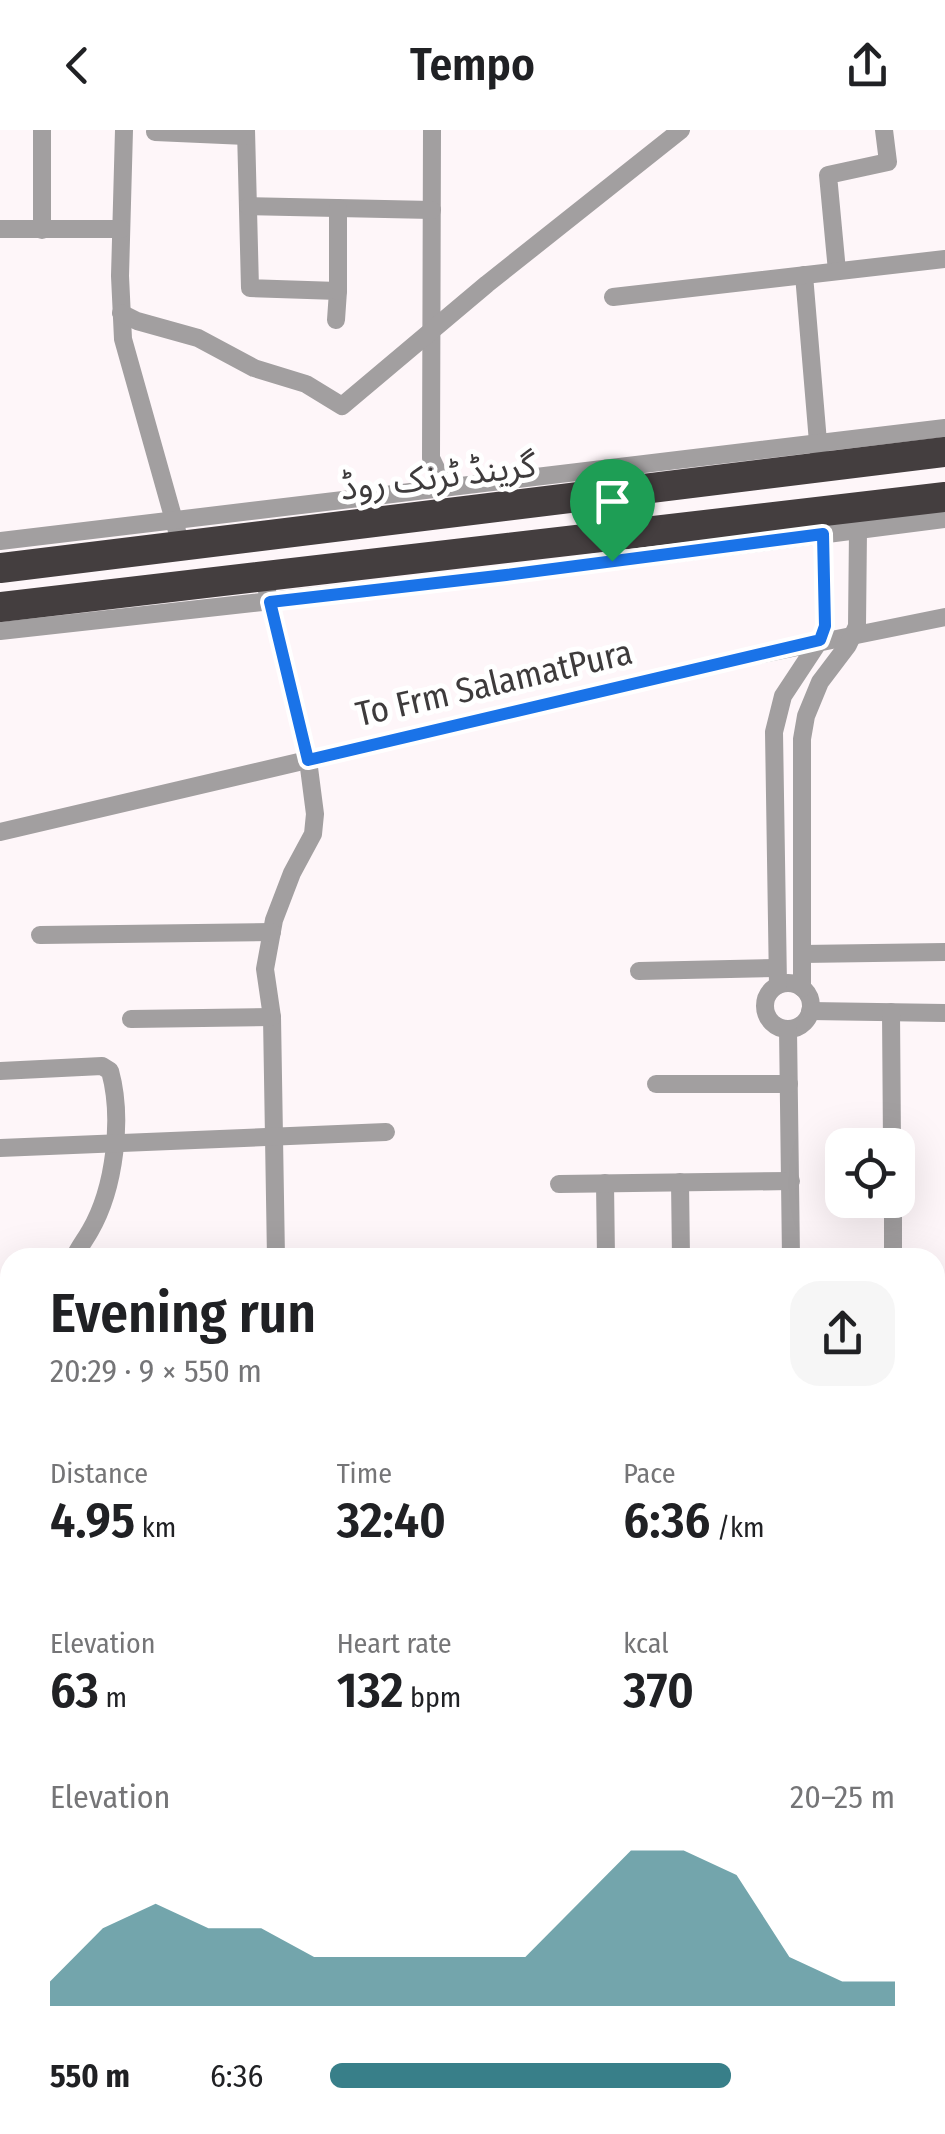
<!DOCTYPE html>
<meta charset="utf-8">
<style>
body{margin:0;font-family:"Fira Sans Condensed","Noto Sans Arabic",sans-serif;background:#f6f6f6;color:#202124;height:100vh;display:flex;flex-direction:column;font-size:38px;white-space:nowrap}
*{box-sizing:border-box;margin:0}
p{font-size:32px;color:#757577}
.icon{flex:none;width:55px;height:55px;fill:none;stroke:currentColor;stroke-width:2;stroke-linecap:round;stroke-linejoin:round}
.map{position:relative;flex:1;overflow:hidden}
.panel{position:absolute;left:0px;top:1118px;width:945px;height:888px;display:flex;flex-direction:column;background:#fff;border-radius:30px 30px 0 0;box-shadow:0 10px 40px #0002}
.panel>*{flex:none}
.tools{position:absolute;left:825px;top:998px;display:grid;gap:20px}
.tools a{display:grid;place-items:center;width:90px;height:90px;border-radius:20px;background:#fff;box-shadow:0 10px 40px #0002;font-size:50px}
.pin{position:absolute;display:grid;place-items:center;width:85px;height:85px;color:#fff;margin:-102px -42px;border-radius:50% 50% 50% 0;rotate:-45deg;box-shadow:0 0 10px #0007}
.pin .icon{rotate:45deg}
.round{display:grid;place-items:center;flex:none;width:105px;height:105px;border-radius:30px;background:#f6f6f6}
.overview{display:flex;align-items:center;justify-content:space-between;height:170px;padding:0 50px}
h1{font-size:55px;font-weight:600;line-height:75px}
.stats{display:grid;grid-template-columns:repeat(3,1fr);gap:15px;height:170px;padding:10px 50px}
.stats div{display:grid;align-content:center}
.stats b{font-size:50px;font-weight:600}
.stats small{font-size:28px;font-weight:400}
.stats p{font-size:28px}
.chart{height:280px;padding:20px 50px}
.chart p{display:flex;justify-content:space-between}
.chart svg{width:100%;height:180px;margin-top:10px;fill:#387f89;opacity:.7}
ul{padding:0 50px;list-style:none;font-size:32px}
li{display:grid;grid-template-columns:160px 120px 1fr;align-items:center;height:75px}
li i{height:25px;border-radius:12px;background:#387f89}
header{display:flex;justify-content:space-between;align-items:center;height:130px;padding:0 50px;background:#fff;font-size:45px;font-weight:600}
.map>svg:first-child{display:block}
.green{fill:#eed1d9}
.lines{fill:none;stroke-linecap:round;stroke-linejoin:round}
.path{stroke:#a8a2a4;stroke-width:2.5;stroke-dasharray:8 8;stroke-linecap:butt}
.street{stroke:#a29fa0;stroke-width:18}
.highway{stroke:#443e3f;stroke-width:30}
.path-bridge{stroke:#a8a2a4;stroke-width:2.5;stroke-dasharray:8 8;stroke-linecap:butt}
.route-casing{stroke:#fff;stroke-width:20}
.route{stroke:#1a73e8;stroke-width:12}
.labels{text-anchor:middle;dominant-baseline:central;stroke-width:10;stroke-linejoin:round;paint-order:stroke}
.street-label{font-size:35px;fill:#3e3b3c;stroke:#fff}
</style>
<header><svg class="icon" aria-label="back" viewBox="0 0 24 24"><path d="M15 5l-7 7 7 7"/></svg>Tempo<svg class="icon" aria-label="share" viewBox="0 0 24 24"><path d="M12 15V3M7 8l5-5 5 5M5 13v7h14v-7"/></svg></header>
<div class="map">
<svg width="945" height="2004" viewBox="0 0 945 2004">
<rect width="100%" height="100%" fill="#fef6f9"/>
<!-- green -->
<rect class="green" x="935" y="1326" width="10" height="139"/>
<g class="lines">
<!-- path -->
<g class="path">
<polyline points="935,1353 945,1350"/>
<polyline points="935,1447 945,1441"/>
</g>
<!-- street -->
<g class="street">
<polyline points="42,0 42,100"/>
<polyline points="124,0 120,146 123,209 177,401"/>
<polyline points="246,0 250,158 338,161 336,190"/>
<polyline points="432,0 431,328 445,357"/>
<polyline points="155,2 246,6"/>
<polyline points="248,76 432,80"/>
<polyline points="0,99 121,99"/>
<polyline points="837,141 828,45 888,32 884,0"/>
<polyline points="804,145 819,324"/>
<polyline points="338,161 338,78"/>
<polyline points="613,167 945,129"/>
<polyline points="121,183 137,191 198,208 254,238 306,254 342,276 487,154 681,0"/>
<polyline points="0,411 945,298"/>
<polyline points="267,461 308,630 315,684 313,704 292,743 274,790 265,839 272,887 276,1128"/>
<polyline points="0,501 506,445 945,389"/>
<polyline points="0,702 738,529 945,487"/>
<polyline points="40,805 272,802"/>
<polyline points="802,824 945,822"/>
<polyline points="639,841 777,838"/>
<circle cx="788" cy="876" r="23"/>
<polyline points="778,855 774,602 783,566 820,510 825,496 823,403"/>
<polyline points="802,858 802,609 806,586 820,552 848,515 857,496 858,400"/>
<polyline points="810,881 945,883"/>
<polyline points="891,882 892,1015"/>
<polyline points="131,889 272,887"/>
<polyline points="788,899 791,1128"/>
<path d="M0 941 102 936 110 941C123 988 115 1058 90 1101 85 1110 79 1117 74 1128"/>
<polyline points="656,954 789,954"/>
<polyline points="0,1018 386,1002"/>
<polyline points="680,1052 681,1128"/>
<polyline points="605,1053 606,1128"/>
<polyline points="559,1054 791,1051"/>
<polyline points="893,1070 893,1128"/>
<polyline points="935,1315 945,1315"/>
<polyline points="0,1419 10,1419"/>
<polyline points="935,1477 945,1477"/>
<polyline points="0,1584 10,1583"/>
<polyline points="935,1593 945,1593"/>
<polyline points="0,1646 10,1646"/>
<polyline points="935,1691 945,1691"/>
<polyline points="935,1787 945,1787"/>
<polyline points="935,1936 939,1944 943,2004"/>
<polyline points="713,1995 718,2004"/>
</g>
<!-- highway -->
<g class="highway">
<polyline points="0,438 945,322"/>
<polyline points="0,477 945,367"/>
</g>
<!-- path-bridge -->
<polyline class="path-bridge" points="935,1445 940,1455"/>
</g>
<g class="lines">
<!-- route casing -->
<g class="route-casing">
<polygon id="route" points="823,404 825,496 820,510 308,630 270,472 506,445"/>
</g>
<!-- route -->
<use href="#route" class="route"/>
</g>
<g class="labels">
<!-- street labels -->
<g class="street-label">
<text transform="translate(438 346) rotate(-7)">گرینڈ ٹرنک روڈ</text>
<text transform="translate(494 553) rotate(-13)">To Frm SalamatPura</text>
</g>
</g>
</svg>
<div class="tools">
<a><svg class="icon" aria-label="locate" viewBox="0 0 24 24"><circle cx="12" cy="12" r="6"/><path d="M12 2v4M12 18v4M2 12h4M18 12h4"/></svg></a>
</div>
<div class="pin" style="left:612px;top:431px;background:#1e9e55"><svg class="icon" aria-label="arrive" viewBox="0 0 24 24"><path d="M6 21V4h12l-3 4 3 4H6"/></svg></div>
<section class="panel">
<div class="overview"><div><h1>Evening run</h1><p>20:29 · 9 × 550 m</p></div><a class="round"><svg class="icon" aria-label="share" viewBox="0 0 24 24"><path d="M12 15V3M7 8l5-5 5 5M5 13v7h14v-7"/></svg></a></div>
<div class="stats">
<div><p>Distance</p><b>4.95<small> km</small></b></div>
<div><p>Time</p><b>32:40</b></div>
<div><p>Pace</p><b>6:36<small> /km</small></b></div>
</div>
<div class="stats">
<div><p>Elevation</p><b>63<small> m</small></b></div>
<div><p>Heart rate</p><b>132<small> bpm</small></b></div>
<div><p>kcal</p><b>370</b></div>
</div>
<div class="chart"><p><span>Elevation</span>20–25 m</p>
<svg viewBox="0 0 160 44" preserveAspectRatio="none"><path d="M0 44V38L10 25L20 19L30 25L40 25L50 32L60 32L70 32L80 32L90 32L100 19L110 6L120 6L130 12L140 32L150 38L160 38V44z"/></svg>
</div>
<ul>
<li><b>550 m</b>6:36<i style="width:71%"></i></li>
</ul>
</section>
</div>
